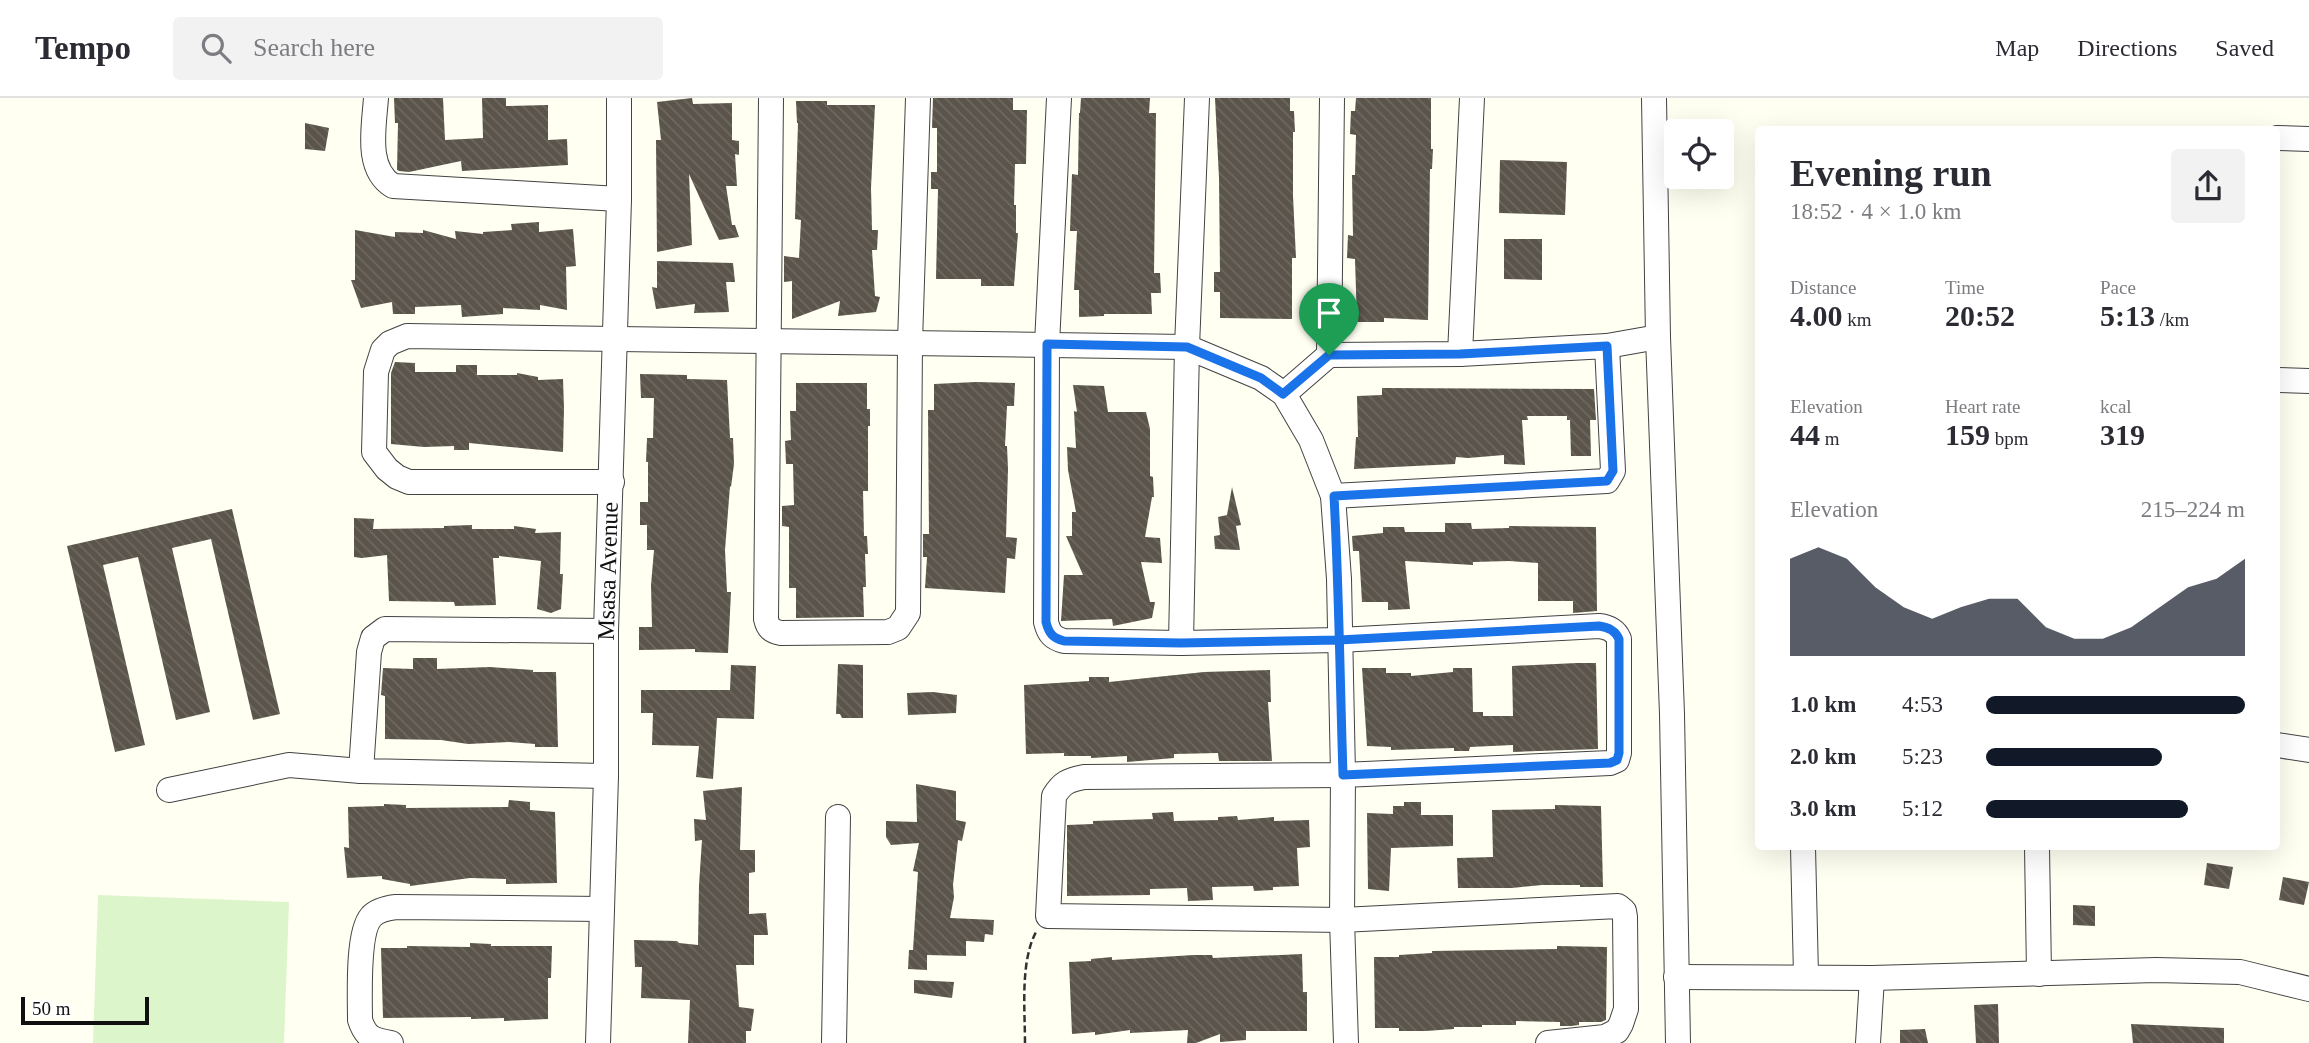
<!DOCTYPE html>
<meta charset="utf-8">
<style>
body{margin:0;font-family:Georgia,serif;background:#f2f2f3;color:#2b2b33;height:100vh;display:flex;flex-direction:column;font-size:26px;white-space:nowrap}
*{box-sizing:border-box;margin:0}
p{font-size:23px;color:#7c7c81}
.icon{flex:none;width:38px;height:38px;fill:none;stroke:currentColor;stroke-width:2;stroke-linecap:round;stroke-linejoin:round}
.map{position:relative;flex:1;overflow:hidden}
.side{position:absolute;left:1755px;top:28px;width:525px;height:724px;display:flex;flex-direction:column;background:#fff;border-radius:7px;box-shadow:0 7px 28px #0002}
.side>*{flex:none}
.controls{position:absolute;left:1664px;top:21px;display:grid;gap:14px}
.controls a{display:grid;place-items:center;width:70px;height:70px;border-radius:7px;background:#fff;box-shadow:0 7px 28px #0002;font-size:35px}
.scale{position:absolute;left:21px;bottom:18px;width:128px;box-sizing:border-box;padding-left:7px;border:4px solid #101010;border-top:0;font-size:19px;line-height:24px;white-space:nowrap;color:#101010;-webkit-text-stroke:5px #fff;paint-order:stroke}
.pin{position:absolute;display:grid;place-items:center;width:60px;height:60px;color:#fff;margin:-72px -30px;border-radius:50% 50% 50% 0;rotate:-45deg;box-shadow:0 0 7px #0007}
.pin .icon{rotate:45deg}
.round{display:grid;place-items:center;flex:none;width:74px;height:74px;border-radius:7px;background:#f2f2f3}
.summary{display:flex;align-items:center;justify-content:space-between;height:119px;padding:0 35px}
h1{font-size:38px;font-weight:800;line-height:52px}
.metrics{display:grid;grid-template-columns:repeat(3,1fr);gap:10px;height:119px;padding:7px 35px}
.metrics div{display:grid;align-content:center}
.metrics b{font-size:30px;font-weight:800}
.metrics small{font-size:19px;font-weight:400}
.metrics p{font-size:19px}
.chart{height:196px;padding:14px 35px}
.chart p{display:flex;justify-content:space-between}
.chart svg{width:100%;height:126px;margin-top:7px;fill:#111827;opacity:.7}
ul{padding:0 35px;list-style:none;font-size:23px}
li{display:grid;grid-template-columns:112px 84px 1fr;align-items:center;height:52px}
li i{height:18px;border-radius:9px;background:#111827}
header{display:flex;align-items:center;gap:42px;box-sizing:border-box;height:98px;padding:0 35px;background:#fff;border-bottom:2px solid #e1e1e2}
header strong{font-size:33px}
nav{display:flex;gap:38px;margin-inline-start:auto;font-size:24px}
.search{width:490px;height:63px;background:#f2f2f3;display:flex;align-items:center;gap:18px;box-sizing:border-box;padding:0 24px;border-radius:7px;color:#7c7c81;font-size:26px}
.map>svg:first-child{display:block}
.pitch{fill:#ddf5ca}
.building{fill:url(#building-back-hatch)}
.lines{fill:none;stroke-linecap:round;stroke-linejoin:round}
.minor-casing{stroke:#434343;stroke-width:26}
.path{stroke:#323232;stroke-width:2.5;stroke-dasharray:7 3.5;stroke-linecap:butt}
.minor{stroke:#fff;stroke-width:24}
.route-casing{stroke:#fff;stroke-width:14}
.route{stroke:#1a73e8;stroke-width:9}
.labels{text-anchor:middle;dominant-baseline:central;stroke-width:7;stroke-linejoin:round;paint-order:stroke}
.street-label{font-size:24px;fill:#101010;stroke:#fff}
</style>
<header>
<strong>Tempo</strong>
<div class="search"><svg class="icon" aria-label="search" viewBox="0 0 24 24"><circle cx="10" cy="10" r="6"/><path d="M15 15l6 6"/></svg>Search here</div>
<nav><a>Map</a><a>Directions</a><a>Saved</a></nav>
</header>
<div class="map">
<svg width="2309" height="945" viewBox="0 0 2309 945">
<defs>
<pattern id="building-back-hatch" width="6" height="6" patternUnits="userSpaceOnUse" patternTransform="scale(1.75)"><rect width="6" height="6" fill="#5a544b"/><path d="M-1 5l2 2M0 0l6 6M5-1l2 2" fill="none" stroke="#6d6861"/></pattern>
</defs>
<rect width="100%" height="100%" fill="#fffff2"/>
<!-- pitch -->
<polygon class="pitch" points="98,797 289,804 284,945 93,945"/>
<!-- building -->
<g class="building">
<polygon points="394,0 443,0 445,42 483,40 482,0 506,0 506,8 548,7 548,42 567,41 568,67 462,73 461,63 409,74 399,73 397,72 398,25 395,25"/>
<polygon points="692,0 693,6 732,5 732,42 739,43 739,57 735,56 737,88 726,88 732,127 735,127 739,139 719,142 689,76 692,147 657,154 656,42 661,42 657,4"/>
<polygon points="933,0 1013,0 1013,12 1027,12 1026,66 1015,66 1014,107 1016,107 1016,135 1018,135 1014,188 981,188 981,181 936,181 938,91 931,91 931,74 937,74 937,30 932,30"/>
<polygon points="1081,0 1150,0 1149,15 1156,15 1154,175 1160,175 1161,195 1151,195 1152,216 1104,216 1104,218 1079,219 1079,192 1074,192 1077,133 1070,133 1072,76 1078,77 1079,15 1080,15"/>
<polygon points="1215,0 1290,0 1290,13 1294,13 1295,34 1293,34 1293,98 1296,160 1292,160 1292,221 1220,220 1220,194 1214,194 1214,174 1220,174 1219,80"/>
<polygon points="1356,0 1431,0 1431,51 1433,51 1432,71 1430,71 1428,222 1384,220 1384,224 1357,224 1355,161 1347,160 1348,137 1353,138 1352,77 1355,77 1356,37 1350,36 1351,13 1355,13"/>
<polygon points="796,3 827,3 827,7 875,7 871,90 872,132 878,132 877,152 872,152 875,198 880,199 876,214 838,218 840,203 792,221 792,183 784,184 784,158 799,160 801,122 795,121 798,25 797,25"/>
<polygon points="305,25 329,30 325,53 305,51"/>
<polygon points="1500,62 1567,64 1565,117 1499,115"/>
<polygon points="539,124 539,134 573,131 576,168 566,169 567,212 540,207 540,212 503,210 503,216 462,219 461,207 415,209 415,216 393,216 392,204 361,210 351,182 355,182 355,132 395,139 395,134 423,135 423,132 456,141 455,133 483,136 483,134 512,132 511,126"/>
<polygon points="1504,141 1542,141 1542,182 1504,181"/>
<polygon points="657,163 733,165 735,184 726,184 729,214 694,215 695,206 656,211 652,189 657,190"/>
<polygon points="395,264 415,265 415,274 456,274 456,267 477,267 477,277 517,277 517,275 538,279 538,282 563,281 564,310 563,354 469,345 469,352 454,352 454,348 424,349 391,346 391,275"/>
<polygon points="640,276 687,277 687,281 727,282 730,340 733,340 734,366 731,389 730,388 725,452 727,494 731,494 728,555 695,554 695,551 639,552 639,529 652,529 651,487 654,452 647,452 647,427 640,427 640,404 648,404 648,364 646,364 647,340 653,340 654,300 641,300"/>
<polygon points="976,284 1015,285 1014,308 1007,308 1005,348 1007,348 1008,371 1006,439 1017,440 1015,461 1007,460 1005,495 925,490 927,459 923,459 923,436 929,436 928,312 934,312 934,286"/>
<polygon points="796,285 867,285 867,311 870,311 870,328 868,328 868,393 863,393 864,438 867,438 868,456 865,456 866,489 863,489 864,519 796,520 796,490 789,490 789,429 782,428 782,408 794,407 793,366 786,366 785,343 791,342 790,313 796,313"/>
<polygon points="1073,287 1104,288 1108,314 1146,314 1150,331 1150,378 1153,379 1154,399 1152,399 1145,439 1160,440 1162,465 1141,464 1150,504 1155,504 1152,520 1113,528 1112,521 1061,523 1064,477 1083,477 1066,438 1072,438 1072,414 1076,414 1068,372 1067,349 1076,350 1074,313 1077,314"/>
<polygon points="1382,290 1594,291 1596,322 1590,322 1591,358 1571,358 1570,322 1567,322 1567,318 1527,318 1528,322 1522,322 1525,367 1504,366 1504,357 1468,360 1456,359 1455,366 1354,371 1356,339 1358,339 1357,298 1382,297"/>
<polygon points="1232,389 1241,427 1236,428 1240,452 1215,451 1214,438 1220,437 1218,419 1227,417"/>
<polygon points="232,411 280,616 253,622 211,441 172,450 210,614 176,622 138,459 103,467 145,647 115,654 67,448"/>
<polygon points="354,420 374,421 373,431 444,430 444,428 472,427 472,431 514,431 514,428 536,431 535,435 561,434 560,476 563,476 561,511 551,515 537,511 541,463 499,458 499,460 493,460 496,507 455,508 454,504 389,503 387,457 362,460 354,459"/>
<polygon points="1445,425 1471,425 1472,431 1509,430 1509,428 1596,429 1597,513 1573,515 1573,503 1538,503 1538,465 1509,463 1473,464 1473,467 1405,463 1410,511 1388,512 1388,504 1362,504 1359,453 1353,453 1352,438 1383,435 1383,429 1404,429 1405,434 1445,434"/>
<polygon points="413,560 437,560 437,571 490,569 533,572 533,574 556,574 558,649 535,649 535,646 509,644 468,646 441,642 385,641 385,598 381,597 383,570 413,571"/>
<polygon points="1577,565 1596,565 1598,651 1513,654 1513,647 1470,649 1469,653 1454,653 1454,650 1391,652 1391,649 1367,648 1362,570 1386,570 1386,575 1411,575 1411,578 1453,574 1453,570 1472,570 1473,614 1483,614 1483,618 1513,618 1512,568"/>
<polygon points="838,566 863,567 863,620 842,620 840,616 836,616"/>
<polygon points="731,567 756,568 754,621 717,620 713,681 696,679 699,648 652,647 653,615 641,615 641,592 730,592"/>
<polygon points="1270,572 1271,604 1268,604 1272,663 1219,663 1218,655 1174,656 1174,660 1127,664 1127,658 1091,660 1091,658 1064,658 1064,655 1026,656 1024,587 1089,583 1089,579 1109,579 1109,584 1204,574"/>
<polygon points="933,594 957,597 956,615 908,617 907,595"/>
<polygon points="916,686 956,693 956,722 966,724 962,743 958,742 953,787 954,799 950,820 994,822 993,837 985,836 984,844 966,843 966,858 927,857 927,872 908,871 909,852 913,852 918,774 913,773 919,745 891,747 886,739 886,723 917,724"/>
<polygon points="742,689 740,752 755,752 755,774 749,775 749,816 766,815 768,837 754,837 754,867 736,867 739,909 754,911 751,933 746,933 746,945 688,945 690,902 641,900 642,869 635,869 634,842 677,843 679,845 698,847 699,787 702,742 695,743 694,721 706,722 703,693"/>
<polygon points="509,702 530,704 530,712 555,714 557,785 506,786 506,781 470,780 410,788 410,786 382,781 382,778 347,780 344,749 349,750 348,709 384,708 384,706 406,707 406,710 508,709"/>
<polygon points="1404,704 1421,704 1421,717 1453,717 1453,748 1391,750 1389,793 1368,791 1367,715 1393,716 1393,708 1404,708"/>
<polygon points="1555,707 1601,708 1603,789 1580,789 1580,787 1542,787 1512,790 1458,790 1457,760 1493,759 1492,712 1555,711"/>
<polygon points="1173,714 1174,723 1218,722 1218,719 1237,718 1238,722 1274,719 1274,723 1309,722 1310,749 1297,750 1299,788 1273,789 1273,792 1254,793 1253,788 1212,789 1213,802 1188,803 1187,790 1150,791 1150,797 1067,798 1067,727 1093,726 1093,723 1153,721 1152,715"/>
<polygon points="2207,765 2233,769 2229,791 2204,787"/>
<polygon points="2283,779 2309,784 2304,807 2279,802"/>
<polygon points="2073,807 2095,808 2095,828 2073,827"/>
<polygon points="470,845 491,846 491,848 552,848 551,880 548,880 548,921 504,923 504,920 471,921 471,919 383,920 381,850 407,850 407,848 470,849"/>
<polygon points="1557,848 1607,849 1606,922 1601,924 1579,924 1579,927 1571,928 1560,928 1560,924 1516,923 1516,927 1482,927 1482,929 1454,929 1454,931 1426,933 1399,933 1399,930 1375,930 1374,859 1399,859 1399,857 1432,855 1432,853 1557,851"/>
<polygon points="1302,856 1303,894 1307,894 1307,933 1246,933 1246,942 1220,944 1220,936 1196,945 1187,945 1188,932 1130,935 1130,932 1095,937 1095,934 1072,936 1069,864 1091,863 1091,861 1112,859 1112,862 1194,857 1212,857 1213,860"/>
<polygon points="914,882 954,884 952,900 914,895"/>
<polygon points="1998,906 1999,945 1976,945 1974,907"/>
<polygon points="2131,926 2224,930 2224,945 2133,945"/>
<polygon points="1925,931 1928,945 1900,945 1900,932"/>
</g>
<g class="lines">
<!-- minor casing -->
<g class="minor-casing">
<g id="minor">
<path d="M376 0C374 29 365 71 393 88L619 101"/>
<path d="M771 0 766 521C768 530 771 533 781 535L888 534 898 530 908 515 910 244 918 0"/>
<path d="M1059 0 1047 246 1046 524C1049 536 1053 540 1064 543L1181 545 1339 542 1599 528C1608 529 1615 532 1619 541V655L1617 662 1610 665 1343 677 1084 679C1068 682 1062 685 1054 698L1048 818 1342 822 1618 808 1624 813 1625 819 1626 911 1621 926 1617 933 1605 939 1548 945"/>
<polyline points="1654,0 1658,239 1672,616 1678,945"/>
<polyline points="2277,40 2309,41"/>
<polyline points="1607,248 1658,239"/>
<polyline points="1460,256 1472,0"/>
<polyline points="1329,257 1332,0"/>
<polyline points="2277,282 2309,283"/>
<polyline points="1284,296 1329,257 1460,256 1607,248 1613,373 1607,383 1333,398"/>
<polyline points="612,384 409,384 397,379 387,371 374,354 376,274 383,252 390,245 407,238 1187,249 1261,280 1284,296 1311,342 1333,398 1339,481 1343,677 1342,822 1346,945"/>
<polyline points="1181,545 1187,249 1197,0"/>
<polyline points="2277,647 2309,652"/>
<polyline points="606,678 361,673 369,554 373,540 385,531 606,533"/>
<polyline points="169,692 289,667 361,673"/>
<polyline points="1803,749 1806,878"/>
<polyline points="2037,749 2039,876"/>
<polyline points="1676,879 1872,880 2156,872 2240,874 2309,891"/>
<path d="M391 945C373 942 366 940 360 922 360 899 357 835 371 819 377 812 388 810 396 809L602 811"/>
<path id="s1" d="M598 945 606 678V533L619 101V0"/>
<polyline points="834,945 838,719"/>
<polyline points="1868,945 1872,880"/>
</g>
</g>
<!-- path -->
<path class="path" d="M1025 945C1025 912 1020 864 1036 834"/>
<!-- minor -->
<use href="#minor" class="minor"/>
</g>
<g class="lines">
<!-- route casing -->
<g class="route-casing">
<path id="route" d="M1329 257 1283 296 1261 280 1187 249 1047 246 1046 524C1049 536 1053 540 1064 543L1181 545 1339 542 1599 528C1608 529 1615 532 1619 541V655L1617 662 1610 665 1343 677C1340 584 1339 491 1334 398L1607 383 1613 373 1607 248 1460 256 1329 257"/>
</g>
<!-- route -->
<use href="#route" class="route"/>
</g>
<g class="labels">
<!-- street labels -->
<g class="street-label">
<text stroke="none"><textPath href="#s1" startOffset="472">Msasa Avenue</textPath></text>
</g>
</g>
</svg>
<div class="controls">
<a><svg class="icon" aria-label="locate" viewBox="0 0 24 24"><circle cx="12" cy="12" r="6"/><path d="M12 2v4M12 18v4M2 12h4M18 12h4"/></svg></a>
</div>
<div class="scale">50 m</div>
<div class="pin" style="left:1329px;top:257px;background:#1e9e55"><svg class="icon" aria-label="arrive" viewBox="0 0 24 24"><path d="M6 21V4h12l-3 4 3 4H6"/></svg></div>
<section class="side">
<div class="summary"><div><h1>Evening run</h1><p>18:52 · 4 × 1.0 km</p></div><a class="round"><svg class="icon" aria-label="share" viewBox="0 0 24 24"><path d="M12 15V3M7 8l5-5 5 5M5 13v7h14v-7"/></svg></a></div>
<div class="metrics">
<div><p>Distance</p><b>4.00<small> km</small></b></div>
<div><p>Time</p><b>20:52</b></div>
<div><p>Pace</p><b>5:13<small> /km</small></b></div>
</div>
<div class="metrics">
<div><p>Elevation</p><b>44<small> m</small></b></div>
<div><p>Heart rate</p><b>159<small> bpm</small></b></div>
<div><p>kcal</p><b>319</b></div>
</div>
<div class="chart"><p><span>Elevation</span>215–224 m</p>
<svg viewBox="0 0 160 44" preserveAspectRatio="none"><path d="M0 44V10L10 6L20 10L30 20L40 27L50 31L60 27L70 24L80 24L90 34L100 38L110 38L120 34L130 27L140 20L150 17L160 10V44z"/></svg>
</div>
<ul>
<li><b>1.0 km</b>4:53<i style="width:100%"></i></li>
<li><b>2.0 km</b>5:23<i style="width:68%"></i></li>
<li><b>3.0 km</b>5:12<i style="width:78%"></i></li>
</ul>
</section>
</div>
